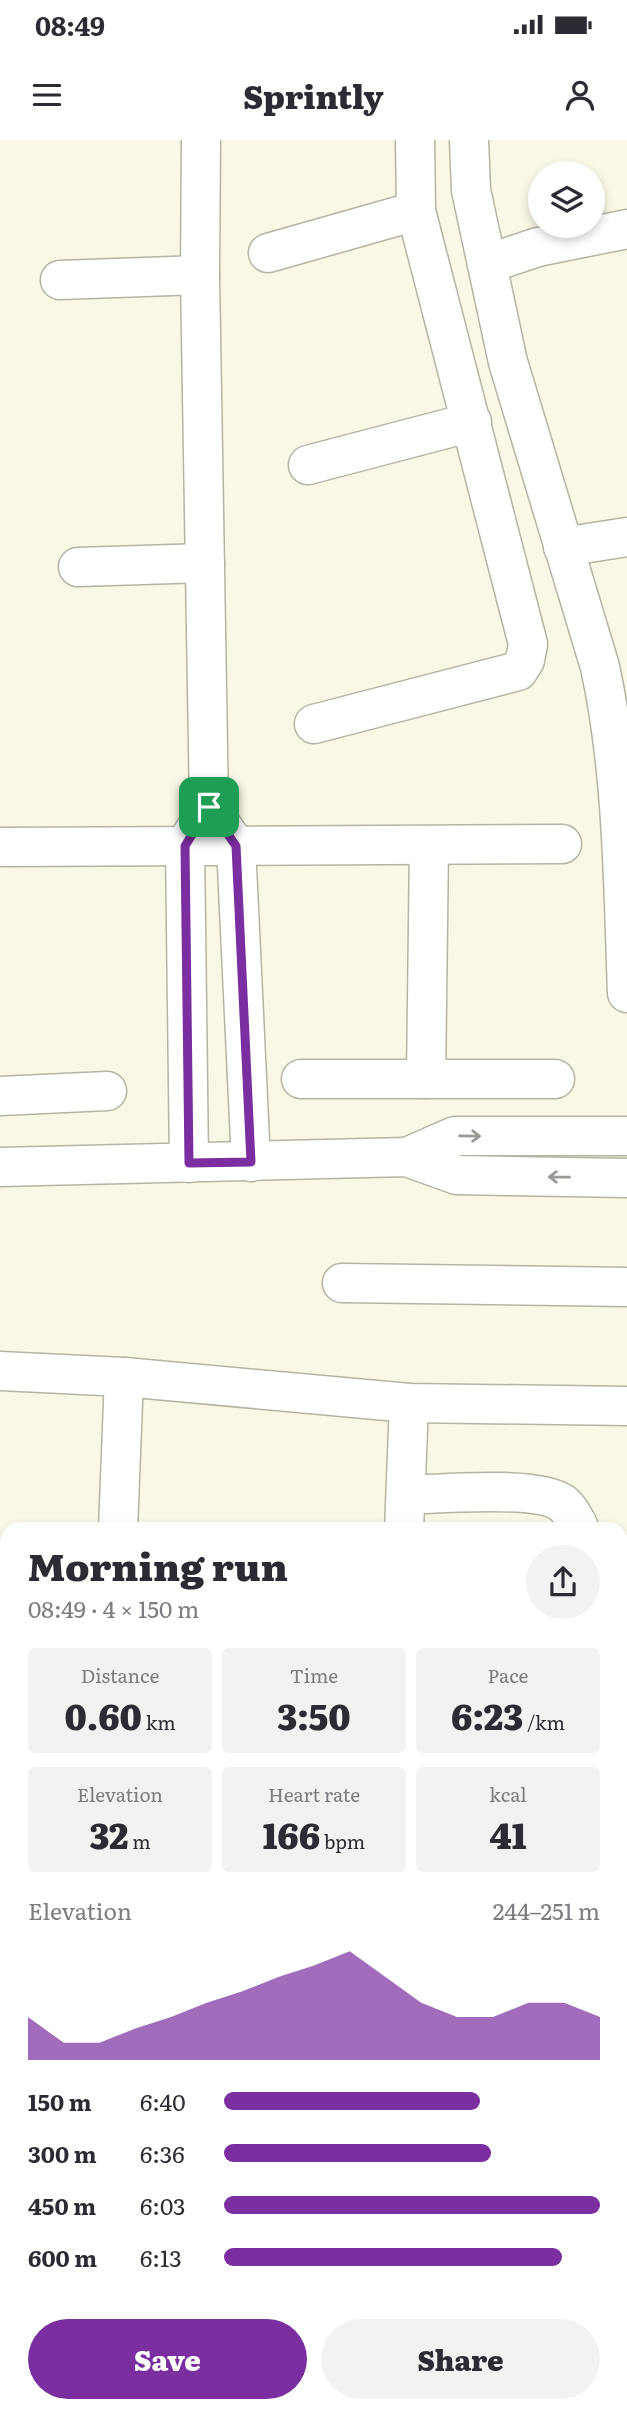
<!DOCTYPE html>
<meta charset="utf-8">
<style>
body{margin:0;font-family:Literata,serif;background:#f2f2f3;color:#2b2b33;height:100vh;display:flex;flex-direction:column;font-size:26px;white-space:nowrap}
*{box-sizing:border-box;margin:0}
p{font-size:23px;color:#7c7c81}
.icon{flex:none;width:38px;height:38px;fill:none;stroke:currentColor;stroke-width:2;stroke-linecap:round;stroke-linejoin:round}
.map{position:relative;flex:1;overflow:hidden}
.details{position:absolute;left:0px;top:1382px;width:628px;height:891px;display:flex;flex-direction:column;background:#fff;border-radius:21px 21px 0 0;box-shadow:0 4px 10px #0003}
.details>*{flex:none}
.buttons{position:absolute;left:528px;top:21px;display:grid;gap:14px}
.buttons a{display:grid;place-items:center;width:77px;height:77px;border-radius:50%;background:#fff;box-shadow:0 4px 10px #0003;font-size:35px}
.pin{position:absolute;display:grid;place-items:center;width:60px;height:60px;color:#fff;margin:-30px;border-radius:14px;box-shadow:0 4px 10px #0006}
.round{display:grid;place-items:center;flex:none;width:74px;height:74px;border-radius:37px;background:#f2f2f3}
.head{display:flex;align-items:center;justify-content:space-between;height:119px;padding:0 28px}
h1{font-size:38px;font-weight:800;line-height:52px}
.metrics{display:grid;grid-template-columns:repeat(3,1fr);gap:10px;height:119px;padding:7px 28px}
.metrics div{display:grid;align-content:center;border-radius:7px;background:#f2f2f3;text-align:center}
.metrics b{font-size:35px;font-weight:800}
.metrics small{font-size:19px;font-weight:400}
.metrics p{font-size:19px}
.chart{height:196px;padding:14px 28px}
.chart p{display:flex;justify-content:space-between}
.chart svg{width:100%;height:126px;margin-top:7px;fill:#7a2e9f;opacity:.7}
.cta{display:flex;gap:14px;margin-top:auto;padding:14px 28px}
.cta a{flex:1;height:80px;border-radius:42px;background:#7a2e9f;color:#fff;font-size:28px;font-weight:800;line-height:80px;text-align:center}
.cta a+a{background:#f2f2f3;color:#2b2b33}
ul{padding:0 28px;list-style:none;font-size:23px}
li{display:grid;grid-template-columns:112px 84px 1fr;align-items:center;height:52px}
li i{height:18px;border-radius:9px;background:#7a2e9f}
.status{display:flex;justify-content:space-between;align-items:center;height:49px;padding:0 35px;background:#fff;direction:ltr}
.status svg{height:19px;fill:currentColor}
header{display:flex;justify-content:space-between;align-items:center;height:91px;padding:0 28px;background:#fff;font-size:32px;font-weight:800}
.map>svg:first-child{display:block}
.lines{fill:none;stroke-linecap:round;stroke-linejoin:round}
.minor-casing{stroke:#b5b4a3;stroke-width:41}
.minor{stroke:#fff;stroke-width:38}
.oneway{stroke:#9a9996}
.route-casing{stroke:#fff;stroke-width:14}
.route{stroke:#7a2e9f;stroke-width:9}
</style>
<div class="status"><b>08:49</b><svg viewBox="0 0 49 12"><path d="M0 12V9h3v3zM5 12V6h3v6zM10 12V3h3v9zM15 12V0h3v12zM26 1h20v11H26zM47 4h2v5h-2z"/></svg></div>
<header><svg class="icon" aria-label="menu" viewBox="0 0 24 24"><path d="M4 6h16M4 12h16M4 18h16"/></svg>Sprintly<svg class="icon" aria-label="person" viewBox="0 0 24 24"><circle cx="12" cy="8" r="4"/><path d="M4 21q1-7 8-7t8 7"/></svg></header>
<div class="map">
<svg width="627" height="2272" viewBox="0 0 627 2272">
<rect width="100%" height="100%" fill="#f9f7e5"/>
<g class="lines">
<!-- minor casing -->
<g class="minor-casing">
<g id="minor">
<path d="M469 0 471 50 508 222 600 527C623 633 623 745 627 853"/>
<polyline points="268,113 416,71"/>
<polyline points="487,124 538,107 627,89"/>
<polyline points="60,140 200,135"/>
<polyline points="308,325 472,282"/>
<polyline points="563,407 627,397"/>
<polyline points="78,427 205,423"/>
<polyline points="314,584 518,531 525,520 528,504 416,71 415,0"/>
<polyline points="222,686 236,706 251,1022"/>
<polyline points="0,707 562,704"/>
<polyline points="301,939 555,939"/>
<polyline points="426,939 429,706"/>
<polyline points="0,956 107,951"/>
<polyline points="407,1017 455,996 627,996"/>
<polyline points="189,1023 185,706 209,667 200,135 201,0"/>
<polyline points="0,1027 407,1017 457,1035 627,1038"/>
<polyline points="342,1143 627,1147"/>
<polyline points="0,1231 124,1237 409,1263 627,1266"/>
<path d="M406 1355C438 1354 537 1345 562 1363 569 1368 577 1382 580 1390"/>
<polyline points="118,1390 124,1237"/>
<polyline points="404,1390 409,1263"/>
<polyline points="621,1808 627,1808"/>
<polyline points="621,1862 627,1862"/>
<polyline points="0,1890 7,1885"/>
<polyline points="0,1946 7,1940"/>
<polyline points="621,2006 627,2006"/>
<polyline points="621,2155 627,2154"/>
<polyline points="0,2178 7,2178"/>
</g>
</g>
<!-- minor -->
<use href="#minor" class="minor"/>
</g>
<!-- one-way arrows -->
<defs><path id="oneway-shaft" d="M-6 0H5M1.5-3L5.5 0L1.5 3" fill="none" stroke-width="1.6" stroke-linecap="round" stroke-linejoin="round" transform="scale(1.75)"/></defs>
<g class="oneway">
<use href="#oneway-shaft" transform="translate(470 996) rotate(1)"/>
<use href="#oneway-shaft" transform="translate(559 1037) rotate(-179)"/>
</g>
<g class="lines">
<!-- route casing -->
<g class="route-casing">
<polygon id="route" points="209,667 236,706 251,1022 189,1023 185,706"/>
</g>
<!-- route -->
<use href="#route" class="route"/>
</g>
</svg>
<div class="buttons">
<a><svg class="icon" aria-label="layers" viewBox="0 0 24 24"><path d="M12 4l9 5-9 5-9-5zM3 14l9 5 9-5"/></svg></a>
</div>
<div class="pin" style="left:209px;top:667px;background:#1e9e55"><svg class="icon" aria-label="arrive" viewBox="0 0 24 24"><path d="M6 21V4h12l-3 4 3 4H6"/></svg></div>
<section class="details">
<div class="head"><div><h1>Morning run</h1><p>08:49 · 4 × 150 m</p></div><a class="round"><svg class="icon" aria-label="share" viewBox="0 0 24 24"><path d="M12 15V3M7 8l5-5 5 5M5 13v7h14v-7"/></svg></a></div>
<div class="metrics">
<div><p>Distance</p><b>0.60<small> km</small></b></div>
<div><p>Time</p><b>3:50</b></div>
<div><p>Pace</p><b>6:23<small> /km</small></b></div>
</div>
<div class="metrics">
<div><p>Elevation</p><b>32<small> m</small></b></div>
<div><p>Heart rate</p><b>166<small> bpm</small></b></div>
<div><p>kcal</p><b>41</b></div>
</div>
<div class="chart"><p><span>Elevation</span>244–251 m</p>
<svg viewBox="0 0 160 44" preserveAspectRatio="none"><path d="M0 44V29L10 38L20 38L30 33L40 29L50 24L60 20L70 15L80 11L90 6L100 15L110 24L120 29L130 29L140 24L150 24L160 29V44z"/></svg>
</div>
<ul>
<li><b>150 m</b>6:40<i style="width:68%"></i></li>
<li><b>300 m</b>6:36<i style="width:71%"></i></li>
<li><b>450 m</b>6:03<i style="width:100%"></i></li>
<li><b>600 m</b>6:13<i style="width:90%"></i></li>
</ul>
<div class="cta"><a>Save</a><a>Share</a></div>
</section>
</div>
